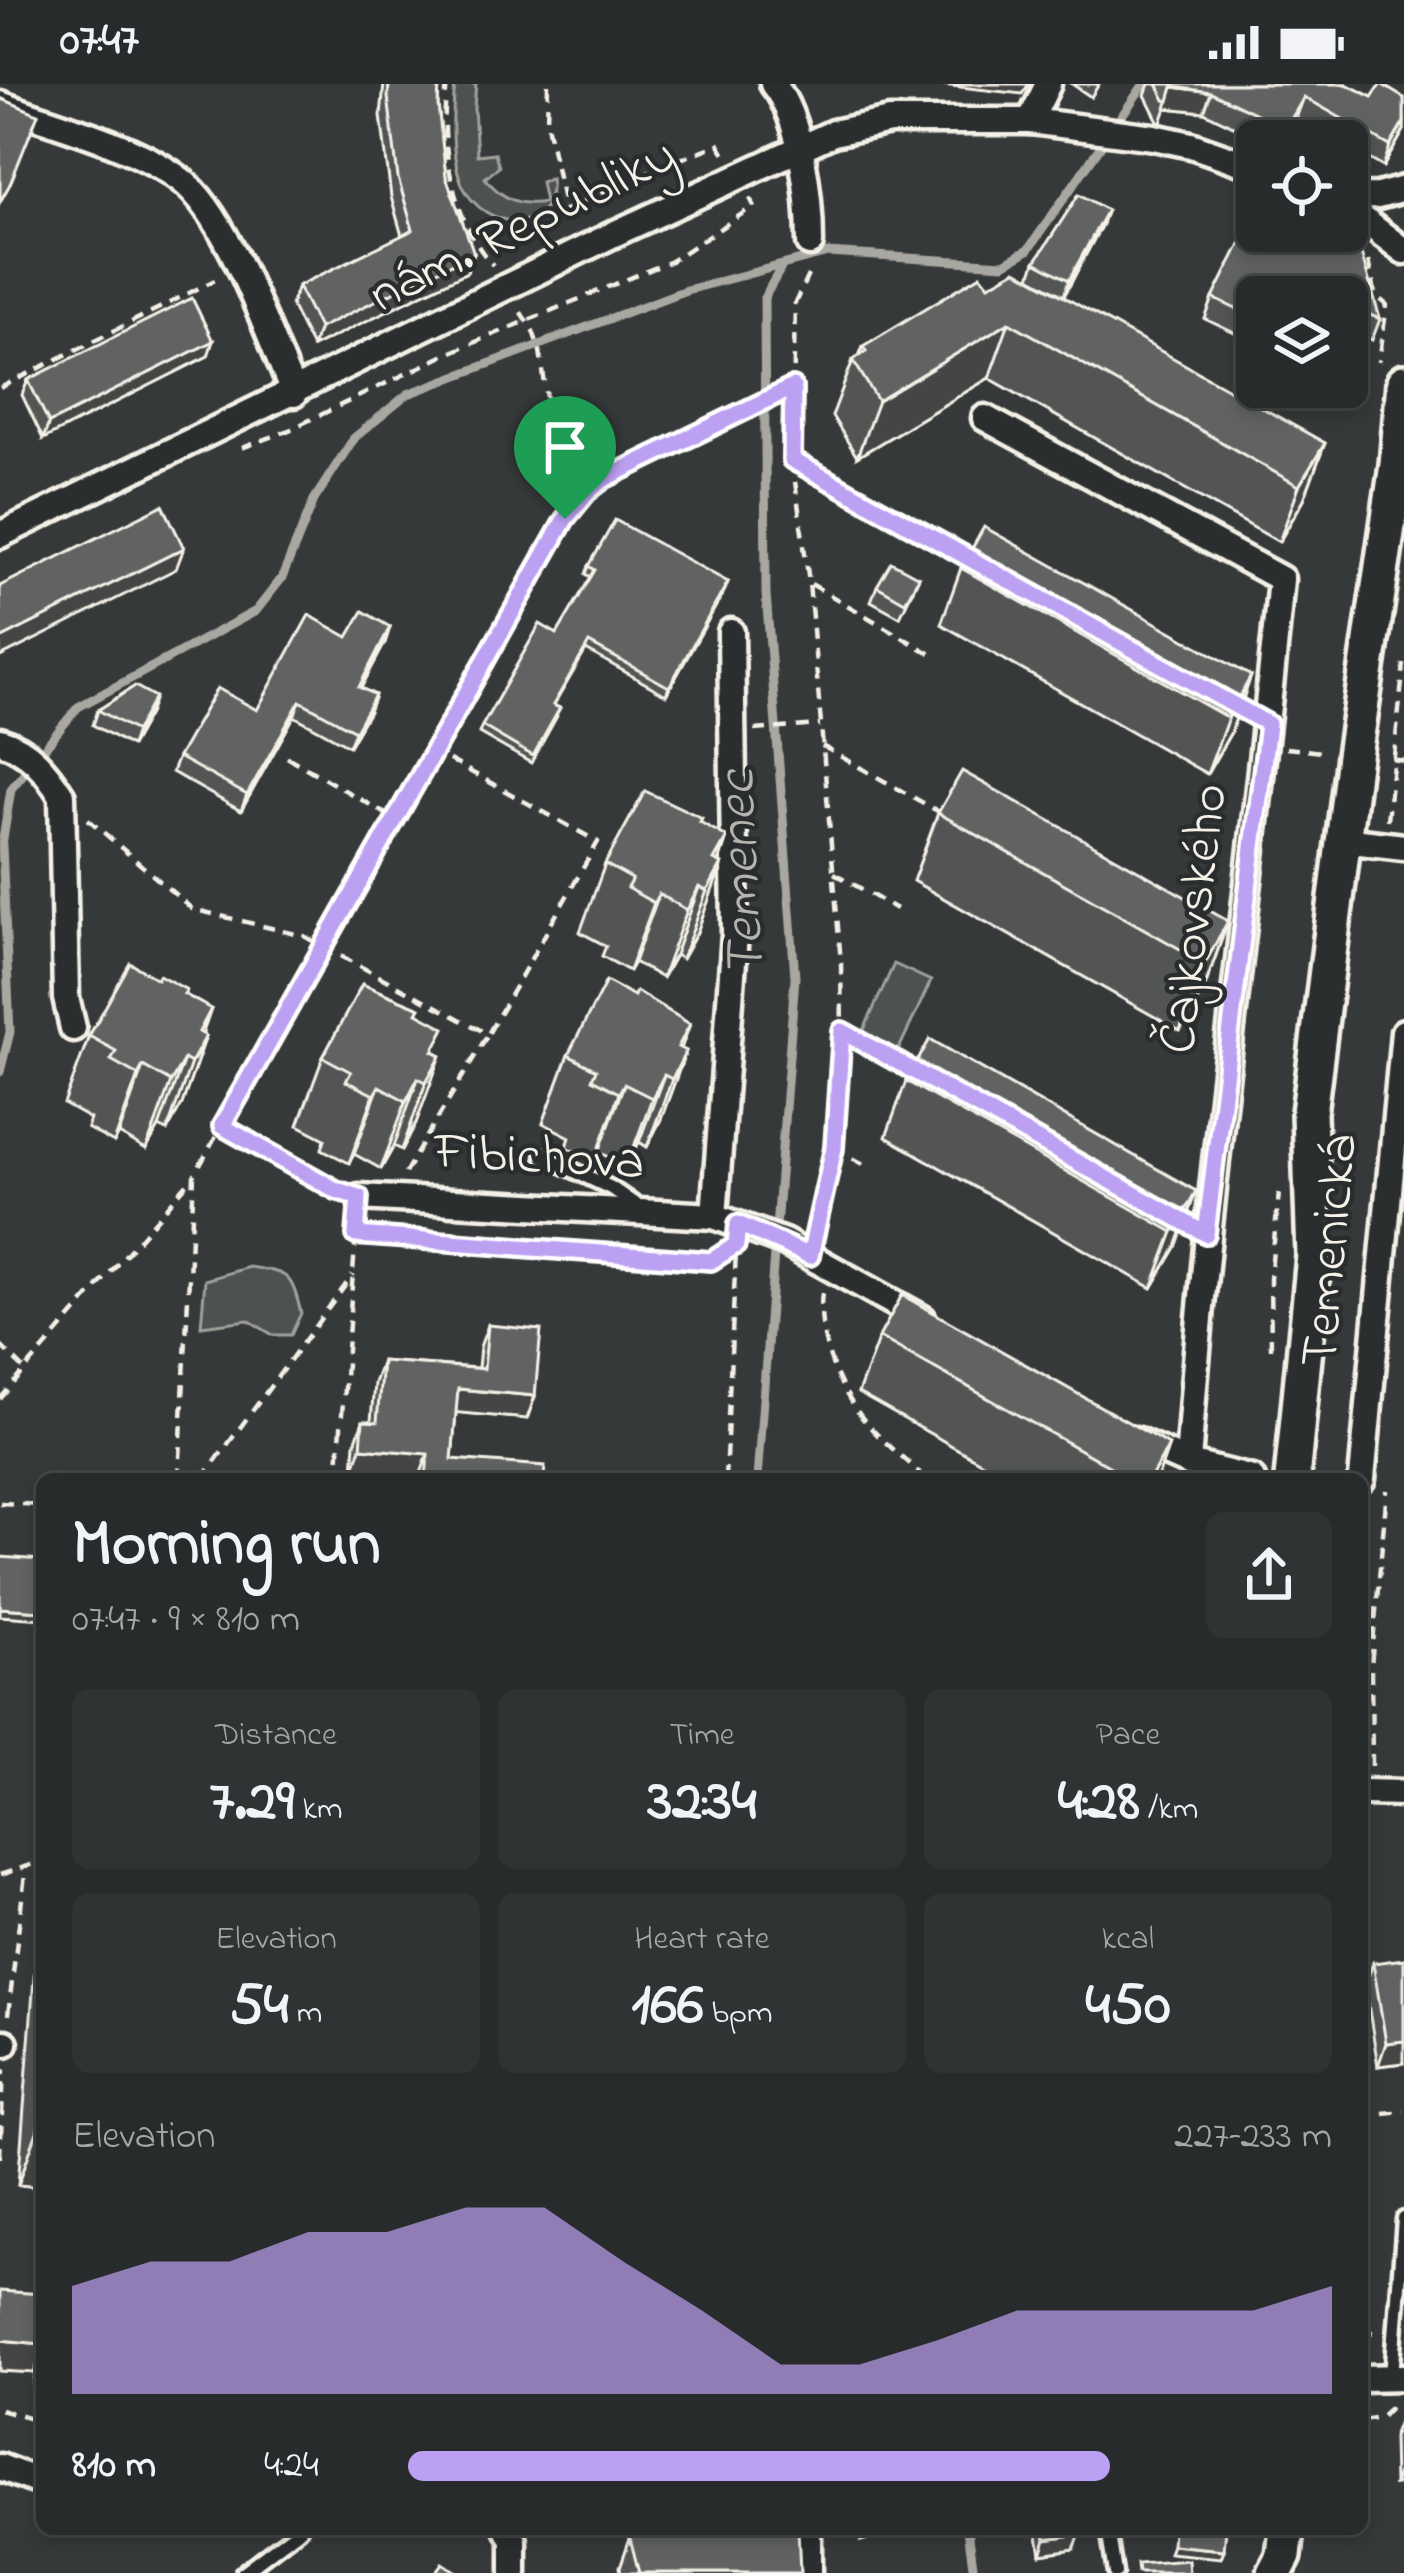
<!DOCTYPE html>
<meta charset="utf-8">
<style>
body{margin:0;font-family:"Indie Flower",sans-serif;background:#303333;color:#f1f3f6;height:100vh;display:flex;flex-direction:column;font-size:45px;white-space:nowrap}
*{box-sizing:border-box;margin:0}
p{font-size:39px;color:#a5a7a9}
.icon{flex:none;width:66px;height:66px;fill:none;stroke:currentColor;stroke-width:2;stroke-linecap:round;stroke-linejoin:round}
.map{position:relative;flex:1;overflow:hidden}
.sheet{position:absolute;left:36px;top:1389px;width:1332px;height:1062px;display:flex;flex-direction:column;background:#282b2b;border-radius:18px;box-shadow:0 6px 18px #0003,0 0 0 3px #444747}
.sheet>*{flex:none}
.fabs{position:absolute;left:1236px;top:36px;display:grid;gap:24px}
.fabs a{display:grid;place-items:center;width:132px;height:132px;border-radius:18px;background:#282b2b;box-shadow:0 6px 18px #0003,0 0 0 3px #444747;font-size:60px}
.pin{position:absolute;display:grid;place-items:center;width:102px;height:102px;color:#fff;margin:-123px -51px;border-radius:50% 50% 50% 0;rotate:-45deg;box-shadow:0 0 12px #0007}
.pin .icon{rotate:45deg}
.round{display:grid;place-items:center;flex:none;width:126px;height:126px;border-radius:18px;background:#303333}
.overview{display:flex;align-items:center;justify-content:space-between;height:204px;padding:0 36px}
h1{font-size:66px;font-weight:700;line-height:90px}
.metrics{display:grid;grid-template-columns:repeat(3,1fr);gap:18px;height:204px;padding:12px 36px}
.metrics div{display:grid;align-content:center;border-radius:18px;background:#303333;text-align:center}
.metrics b{font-size:60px;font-weight:700}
.metrics small{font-size:33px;font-weight:400}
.metrics p{font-size:33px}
.chart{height:336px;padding:24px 36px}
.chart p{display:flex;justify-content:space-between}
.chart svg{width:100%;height:216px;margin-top:12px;fill:#bca0f2;opacity:.7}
ul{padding:0 36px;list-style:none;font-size:39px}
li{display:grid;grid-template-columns:192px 144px 1fr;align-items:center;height:90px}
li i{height:30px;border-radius:15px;background:#bca0f2}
.status{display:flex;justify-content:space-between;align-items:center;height:84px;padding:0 60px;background:#282b2b;direction:ltr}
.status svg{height:33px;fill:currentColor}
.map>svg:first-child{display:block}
.green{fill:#4e514f;stroke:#a1a19c;stroke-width:3}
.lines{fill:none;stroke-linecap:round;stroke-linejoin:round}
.stream{stroke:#a8a7a1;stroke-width:9}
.lane-casing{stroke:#f4f1e8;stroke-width:21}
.street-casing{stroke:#f4f1e8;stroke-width:33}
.secondary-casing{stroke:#f4f1e8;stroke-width:42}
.path{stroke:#f4f1e8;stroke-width:4.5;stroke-dasharray:12 9;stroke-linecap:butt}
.lane{stroke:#2a2d2e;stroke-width:12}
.street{stroke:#2a2d2e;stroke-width:24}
.secondary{stroke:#2a2d2e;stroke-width:33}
.wall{fill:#535554;stroke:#f4f1e8;stroke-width:3}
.shaded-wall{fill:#444545;stroke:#f4f1e8;stroke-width:3}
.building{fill:#616362;stroke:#f4f1e8;stroke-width:3}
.route-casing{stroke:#fff;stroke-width:24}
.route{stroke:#bca0f2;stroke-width:15}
.labels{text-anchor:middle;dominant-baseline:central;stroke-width:9;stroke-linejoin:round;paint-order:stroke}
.street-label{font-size:54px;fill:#f4f1e8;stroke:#2a2d2e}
.water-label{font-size:57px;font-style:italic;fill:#b4b3ad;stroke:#2a2d2e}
</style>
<div class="status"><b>07:47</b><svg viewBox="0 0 49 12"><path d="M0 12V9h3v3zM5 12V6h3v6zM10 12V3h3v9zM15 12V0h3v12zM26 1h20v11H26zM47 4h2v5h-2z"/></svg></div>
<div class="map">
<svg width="1404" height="2489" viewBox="0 0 1404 2489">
<rect width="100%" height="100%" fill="#363939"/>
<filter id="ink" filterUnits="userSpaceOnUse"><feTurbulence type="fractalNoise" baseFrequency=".00833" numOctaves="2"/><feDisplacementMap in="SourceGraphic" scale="24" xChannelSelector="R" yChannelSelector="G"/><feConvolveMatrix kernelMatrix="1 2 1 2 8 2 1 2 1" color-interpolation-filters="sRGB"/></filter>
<g filter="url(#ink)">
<!-- green -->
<g class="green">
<path d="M455 0H476L474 24 477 71 495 69 499 83 485 94C501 114 519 123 545 118L541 98 551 94C556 150 493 147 468 111 449 84 452 31 455 0Z"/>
<polygon points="894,880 931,897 898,967 862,950"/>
<path d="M249 1183C289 1189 291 1189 301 1229L291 1251H273L248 1236 201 1242 205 1196Z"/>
</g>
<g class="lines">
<!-- stream -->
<g class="stream">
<polyline points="0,988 10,948 2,761 11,705 78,623 256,527 282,494 314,416 354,354 408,310 686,206 828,169 1004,180 1028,166 1144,0"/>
<polyline points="757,1395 795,893 766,509 764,214 781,184"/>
<polyline points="968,2445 974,2489"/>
</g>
<!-- lane casing -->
<g class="lane-casing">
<g id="lane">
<polyline points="543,1072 611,1104 637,1122"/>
<polyline points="1392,2292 1404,2135"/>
<polyline points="1108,2445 1115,2489"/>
<polyline points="242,2489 300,2445"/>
</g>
</g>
<!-- street casing -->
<g class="street-casing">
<g id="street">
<path d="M773 0C802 35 810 115 810 159"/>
<path d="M0 20C56 41 134 60 181 96 229 132 268 252 294 310"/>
<polyline points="1030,37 1048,0"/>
<polyline points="1347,113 1378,112 1404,105"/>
<polyline points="1347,123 1404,167"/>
<path d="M985 334 1281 495C1253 790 1209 1083 1188 1379"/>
<polyline points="0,451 616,149 833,49 890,37 1030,37 1154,53 1191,61 1257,84"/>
<polyline points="731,548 735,850 714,1132 784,1158 923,1235"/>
<path d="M0 657C29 665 47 688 62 712L66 914 73 944"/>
<polyline points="1343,756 1404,763"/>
<polyline points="359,1113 714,1132"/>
<polyline points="1136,1356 1188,1379 1252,1395"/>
<polyline points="1362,1395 1404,948"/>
<polyline points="1362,1708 1404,1709"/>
<polyline points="0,1959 5,1959"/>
<polyline points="1362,2294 1404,2293"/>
<polyline points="0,2383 42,2399"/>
<polyline points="508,2445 514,2457 514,2489"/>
<polyline points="808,2445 808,2489"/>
</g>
</g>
<!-- secondary casing -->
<g class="secondary-casing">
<g id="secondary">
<polyline points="1292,1395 1314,1172 1309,1029 1354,672 1397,381 1404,298"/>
<polyline points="1275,2489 1284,2472 1287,2445"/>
</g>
</g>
<!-- path -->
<g class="path">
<path d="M447 0C439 57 452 139 493 181"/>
<polyline points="548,0 547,40 565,126 632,94 719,60 727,73"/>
<polyline points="1368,177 1376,212 1387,221 1379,278"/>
<polyline points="808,191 795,219 792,376 809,498 841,879 842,947 834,1064 816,1144"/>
<polyline points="0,304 215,196"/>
<polyline points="242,364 287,347 449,269 671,177 754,122 750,114"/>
<polyline points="792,376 971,475"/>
<polyline points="565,435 587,408 604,395 791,304"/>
<polyline points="811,500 931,570"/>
<polyline points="755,646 820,641"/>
<polyline points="822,662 941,729"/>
<polyline points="1286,664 1322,668"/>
<polyline points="287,673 393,734"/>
<polyline points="1392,675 1404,677"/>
<polyline points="88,735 192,825 304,852 322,862 565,435 540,267 533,247 520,227"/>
<polyline points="1387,736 1404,580"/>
<polyline points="834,789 896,825"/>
<polyline points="844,948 913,986"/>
<polyline points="222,1042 335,1105"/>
<polyline points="834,1064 871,1084"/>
<polyline points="405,1089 488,950"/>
<polyline points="356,1151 711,1177 730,1165"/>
<path d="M822 1209C816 1254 839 1308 869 1342 886 1361 908 1376 925 1395"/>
<polyline points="0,1261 25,1286"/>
<polyline points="1271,1265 1270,1195 1279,1109"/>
<polyline points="0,1315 194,1092"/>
<polyline points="179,1395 194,1092 322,862 488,950 598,758 433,667"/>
<polyline points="202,1395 353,1191"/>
<polyline points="337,1395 357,1137"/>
<polyline points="725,1395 736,1167"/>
<polyline points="0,1419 42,1421"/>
<polyline points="1372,1682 1371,1582 1387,1406"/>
<polyline points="0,1791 42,1777"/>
<polyline points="8,1931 26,1782"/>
<polyline points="1362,2031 1404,2027"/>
<polyline points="0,2074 4,1985"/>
<polyline points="1362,2246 1375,2249"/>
<polyline points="0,2325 42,2337"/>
<polyline points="1362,2336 1380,2333 1393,2321"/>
</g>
<!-- lane -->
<use href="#lane" class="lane"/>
<!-- street -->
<use href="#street" class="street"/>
<!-- secondary -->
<use href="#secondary" class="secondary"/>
</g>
<!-- wall -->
<g class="wall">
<polygon points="384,0 439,0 438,21 446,93 467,188 312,263 291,221 298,202 402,152 391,113 381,32"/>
<polygon points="1072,0 1099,0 1091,13"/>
<polygon points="1149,0 1346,0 1372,13 1404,14 1404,46 1383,83 1347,62 1347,57 1338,57 1296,34 1283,57 1264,57 1204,28 1166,24 1161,38 1158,37 1145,11"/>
<polygon points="1347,129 1352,131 1348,143 1365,160 1361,171 1380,235 1372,256 1347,246 1347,213 1257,213 1257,229 1245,254 1205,235 1213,214"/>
<polygon points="1101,142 1064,212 1030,193 1035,178"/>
<polygon points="989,201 1325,359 1304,415 1279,458 989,294 857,373 832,332 853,276 859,272 863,262"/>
<polygon points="208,272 43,355 22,311 28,296"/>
<polygon points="589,482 728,498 666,611 586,566 554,621 557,632 531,679 479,649 482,642 557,550 591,493 586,490"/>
<polygon points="961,484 1251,592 1231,648 1207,690 941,540"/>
<polygon points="919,493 900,533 871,517 877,502"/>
<polygon points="390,543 385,559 361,604 375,611 369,627 349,662 294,632 241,727 172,688 178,673 257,626 348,553"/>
<polygon points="98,626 150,628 131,662 93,641"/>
<polygon points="938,729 1228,837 1204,905 1180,947 913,797"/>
<polygon points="700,739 727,753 697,848 682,875 675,871 662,894 634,878 629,887 602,872 606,862 580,848 605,780"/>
<polygon points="185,911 211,925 202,950 206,952 182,1020 167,1047 159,1043 146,1066 119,1050 114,1059 87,1044 90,1035 64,1020 89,952"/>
<polygon points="418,929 436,968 441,971 416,1039 402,1066 394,1062 381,1085 354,1070 349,1079 322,1065 325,1055 298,1041 323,973"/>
<polygon points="690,940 681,965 686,967 661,1035 647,1063 639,1058 627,1082 599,1068 595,1077 567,1063 570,1053 543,1039 568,971"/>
<polygon points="906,997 1196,1107 1176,1163 1152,1204 886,1053"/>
<polygon points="488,1241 535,1312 527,1335 456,1328 452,1375 544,1395 419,1395 420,1392 353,1386 355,1359 363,1337 371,1337 374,1299 382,1277 478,1284 480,1263"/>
<polygon points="879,1253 1169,1361 1157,1395 1011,1395 858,1309"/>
<polygon points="42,1790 42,2103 18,2101"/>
<polygon points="1373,1879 1404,1979 1378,1982 1365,1901"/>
<polygon points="42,2210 42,2301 34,2300"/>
<polygon points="1404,2324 1404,2400 1394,2401 1393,2353"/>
<polygon points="1037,2445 1079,2445 1080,2450 1074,2465 1041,2470"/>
<polygon points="630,2454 800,2489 621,2489 620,2483"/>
</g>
<!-- shaded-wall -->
<g class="shaded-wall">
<polygon points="933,0 1029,0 1022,10"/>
<polygon points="1173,3 1211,8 1204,28 1166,24"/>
<polygon points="1304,13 1296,34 1282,57 1286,44"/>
<polygon points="1404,38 1404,46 1383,83 1390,62"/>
<polygon points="1107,126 1101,142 1064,212 1069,196"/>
<polygon points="474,169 467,188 312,263 319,244"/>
<polygon points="1009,238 989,294 857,373 878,317"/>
<polygon points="213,257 208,272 43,355 49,339"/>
<polygon points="1325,359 1304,415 1279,458 1299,402"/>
<polygon points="184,464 176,485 0,573 0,555"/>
<polygon points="728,498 725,506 666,611 669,603"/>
<polygon points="390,543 385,559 353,618 359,603"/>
<polygon points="1251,592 1231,648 1207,690 1228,634"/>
<polygon points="375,611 369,627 349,662 355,647"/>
<polygon points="155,613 150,628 131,662 136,647"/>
<polygon points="300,617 294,632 241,727 247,711"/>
<polygon points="727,753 708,805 722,780 697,848 682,875 707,807 714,776"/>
<polygon points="699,803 675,871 662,894 687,826"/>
<polygon points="659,810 634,878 629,887 654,819"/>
<polygon points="1228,837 1204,905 1180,947 1205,879"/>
<polygon points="211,925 193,977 206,952 182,1020 167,1047 191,979 199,948"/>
<polygon points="686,967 661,1035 647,1063 672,995"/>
<polygon points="441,971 416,1039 402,1066 426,998"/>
<polygon points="184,975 159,1043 146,1066 171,998"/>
<polygon points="143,982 119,1050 114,1059 138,991"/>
<polygon points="664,991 639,1058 627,1082 652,1014"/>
<polygon points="418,994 394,1062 381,1085 406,1017"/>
<polygon points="624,1000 599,1068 595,1077 619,1009"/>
<polygon points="379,1002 354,1070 349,1079 374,1011"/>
<polygon points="1196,1107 1176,1163 1152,1204 1173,1148"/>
<polygon points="458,1305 535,1312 527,1335 450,1328"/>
<polygon points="1169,1361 1157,1395 1150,1395"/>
<polygon points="361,1364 428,1370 420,1392 353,1386"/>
<polygon points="0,1524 42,1527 42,1535 0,1532"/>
<polygon points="1404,1957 1404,1979 1378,1982 1386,1959"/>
<polygon points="38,2045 42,2045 42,2103 18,2101"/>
<polygon points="0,2256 42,2260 42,2268 34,2289 0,2287"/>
<polygon points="42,2277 42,2301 34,2300"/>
<polygon points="1404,2373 1404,2400 1394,2401"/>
<polygon points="865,2445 903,2445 861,2457"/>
<polygon points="1080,2450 1074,2465 1041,2470 1046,2455"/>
<polygon points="1172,2461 1224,2466 1221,2474 1169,2469"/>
</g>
<!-- building -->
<g class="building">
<polygon points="389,0 439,0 438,21 446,93 474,169 319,244 298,202 413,146 398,94 388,13"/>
<polygon points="1157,0 1346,0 1372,13 1381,0 1404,14 1404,38 1390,62 1304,13 1286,44 1211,8 1173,3 1169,17 1165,16"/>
<polygon points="0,14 38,30 10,100 0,118"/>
<polygon points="1079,110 1107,126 1069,196 1035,178"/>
<polygon points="1257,126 1257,147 1347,147 1347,142 1361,150 1365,160 1361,169 1380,235 1347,222 1347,213 1275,213 1263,208 1261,213 1257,213 1257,223 1253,233 1213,214"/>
<polygon points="1016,186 1325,359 1299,402 1009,238 878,317 853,276 866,267 863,262 981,191 989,201"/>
<polygon points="192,214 213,257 49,339 28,296"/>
<polygon points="163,421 184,464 0,555 0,502"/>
<polygon points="615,436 728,498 669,603 589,559 553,621 560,624 533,672 482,642 540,540 557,550 595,486 589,482"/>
<polygon points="984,443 1251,592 1228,634 961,484"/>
<polygon points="891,478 919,493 905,518 877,502"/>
<polygon points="363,527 390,543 359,603 375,611 355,647 300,617 247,711 178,673 217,604 257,626 309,531 348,553"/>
<polygon points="135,602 155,613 136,647 98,626"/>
<polygon points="962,687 1228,837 1205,879 938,729"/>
<polygon points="645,707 702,734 700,738 727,753 714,776 722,780 707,807 699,803 687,826 659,810 654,819 627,804 632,795 605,780"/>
<polygon points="130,879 157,895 159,891 187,906 184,910 211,925 199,948 206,952 191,979 184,975 171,998 143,982 138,991 111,976 116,967 89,952"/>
<polygon points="606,897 634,912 636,907 690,940 678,963 686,967 672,995 664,991 652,1014 624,1000 619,1009 592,995 596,986 568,971"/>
<polygon points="362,900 420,924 417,929 445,944 433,967 441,971 426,998 418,994 406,1017 379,1002 374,1011 346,997 351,988 323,973"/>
<polygon points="930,955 1196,1107 1173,1148 906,997"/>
<polygon points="902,1211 1169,1361 1150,1395 1132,1395 879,1253"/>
<polygon points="488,1241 541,1246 535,1312 458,1305 452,1375 545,1382 544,1395 426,1395 428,1370 361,1364 363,1337 377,1338 382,1277 484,1285"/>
<polygon points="0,1473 42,1476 42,1527 0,1524"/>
<polygon points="1404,1875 1404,1957 1386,1959 1373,1879"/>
<polygon points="42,1995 42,2045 38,2045"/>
<polygon points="0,2207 42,2210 42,2260 0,2256"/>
<polygon points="639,2445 798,2445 800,2489 639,2489 630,2454"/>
<polygon points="1045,2445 1079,2445 1080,2450 1046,2455"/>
<polygon points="1173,2445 1226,2445 1224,2466 1172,2461"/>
<polygon points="1188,2476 1189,2489 1138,2489 1137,2480"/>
<polygon points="442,2479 457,2489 435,2489"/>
</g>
</g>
<g class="lines" filter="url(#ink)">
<!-- route casing -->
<g class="route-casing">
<polygon id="route" points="793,303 792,376 1268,640 1206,1150 842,947 834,1064 810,1172 738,1140 736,1161 711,1177 356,1151 359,1113 336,1106 222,1042 565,435 587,408 604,395"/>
</g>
<!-- route -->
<use href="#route" class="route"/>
</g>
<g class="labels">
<!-- street labels -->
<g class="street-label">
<text transform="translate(524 143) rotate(-26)">nám. Republiky</text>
<text transform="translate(1196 835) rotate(-83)">Čajkovského</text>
<text transform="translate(539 1075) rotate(3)">Fibichova</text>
<text transform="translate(1332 1167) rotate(-85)">Temenická</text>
</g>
<!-- water labels -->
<g class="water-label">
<text transform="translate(744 790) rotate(-93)">Temenec</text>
</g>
</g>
</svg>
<div class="fabs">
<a><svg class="icon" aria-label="locate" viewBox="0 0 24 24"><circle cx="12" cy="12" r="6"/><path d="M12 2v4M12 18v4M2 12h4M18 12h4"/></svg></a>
<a><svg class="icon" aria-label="layers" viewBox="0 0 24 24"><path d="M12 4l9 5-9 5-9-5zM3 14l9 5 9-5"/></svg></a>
</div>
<div class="pin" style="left:565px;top:435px;background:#1e9e55"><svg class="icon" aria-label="arrive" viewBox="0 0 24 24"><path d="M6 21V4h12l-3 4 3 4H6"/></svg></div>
<section class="sheet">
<div class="overview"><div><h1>Morning run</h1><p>07:47 · 9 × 810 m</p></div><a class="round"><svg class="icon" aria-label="share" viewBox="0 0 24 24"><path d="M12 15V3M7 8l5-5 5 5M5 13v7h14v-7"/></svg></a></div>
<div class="metrics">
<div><p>Distance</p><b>7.29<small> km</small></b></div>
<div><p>Time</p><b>32:34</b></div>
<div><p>Pace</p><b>4:28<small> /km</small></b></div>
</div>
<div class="metrics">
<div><p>Elevation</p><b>54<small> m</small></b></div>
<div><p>Heart rate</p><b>166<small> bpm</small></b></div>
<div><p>kcal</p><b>450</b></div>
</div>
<div class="chart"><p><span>Elevation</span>227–233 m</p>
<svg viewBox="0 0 160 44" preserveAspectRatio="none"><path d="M0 44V22L10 17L20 17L30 11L40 11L50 6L60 6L70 17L80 27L90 38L100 38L110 33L120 27L130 27L140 27L150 27L160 22V44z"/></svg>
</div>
<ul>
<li><b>810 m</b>4:24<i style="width:76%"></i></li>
</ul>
</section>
</div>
